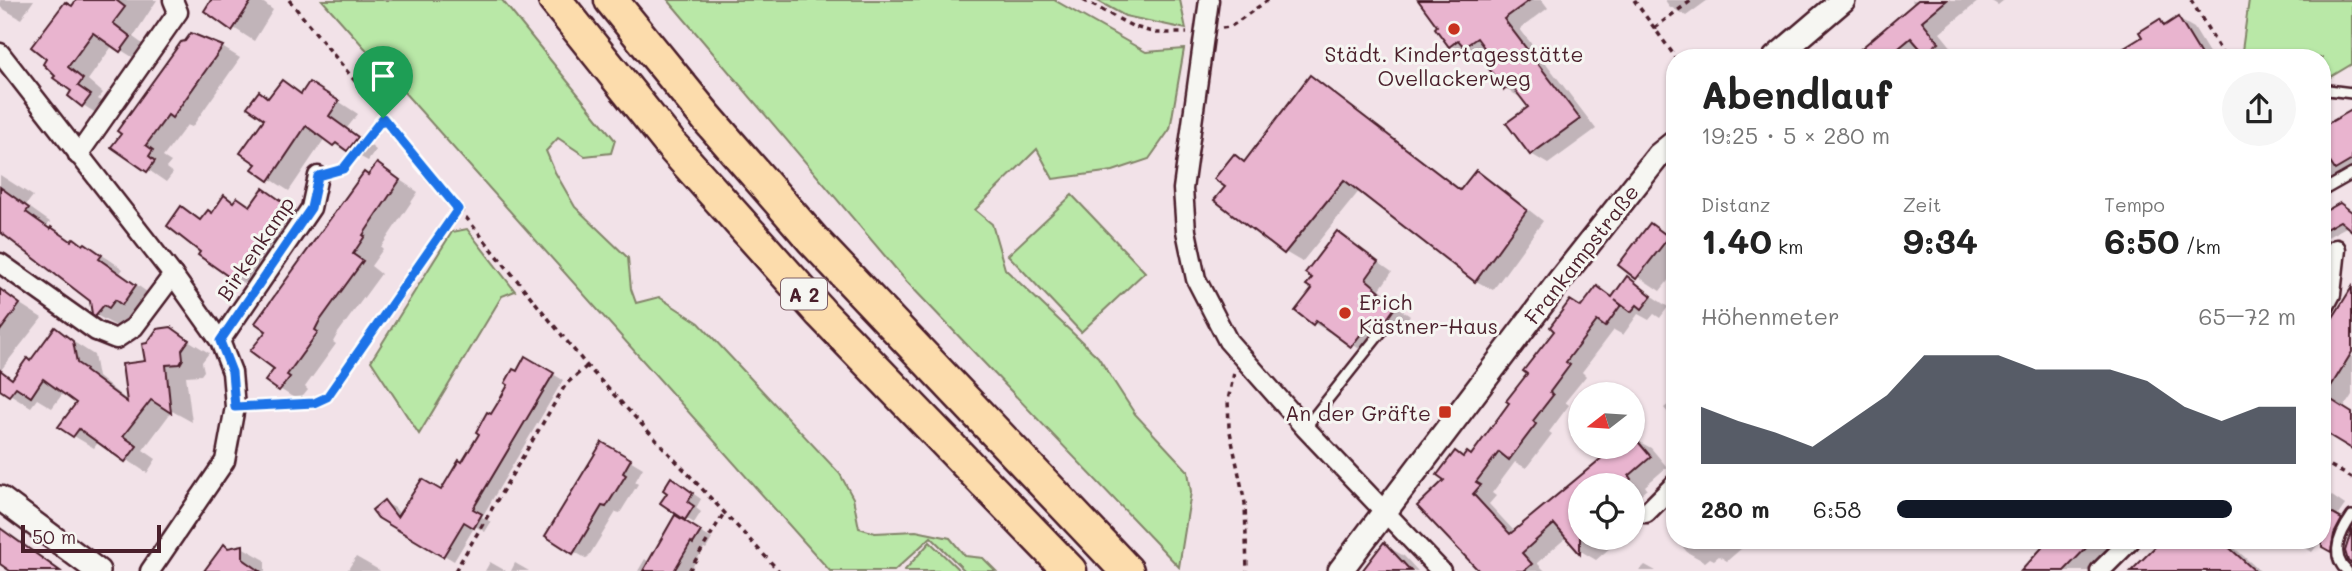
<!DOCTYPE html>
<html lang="de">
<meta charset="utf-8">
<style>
body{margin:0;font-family:Mali,sans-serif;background:#f6f6f6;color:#222;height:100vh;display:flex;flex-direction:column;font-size:26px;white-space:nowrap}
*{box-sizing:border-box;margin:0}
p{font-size:23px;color:#767676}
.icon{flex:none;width:38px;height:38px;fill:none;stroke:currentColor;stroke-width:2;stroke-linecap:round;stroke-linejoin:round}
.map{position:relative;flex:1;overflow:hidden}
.panel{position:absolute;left:1666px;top:49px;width:665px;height:500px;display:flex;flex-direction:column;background:#fff;border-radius:28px;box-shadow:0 2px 5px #0004}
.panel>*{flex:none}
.needle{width:46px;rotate:253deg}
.controls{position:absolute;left:1568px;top:382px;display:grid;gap:14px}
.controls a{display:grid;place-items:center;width:77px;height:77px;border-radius:50%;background:#fff;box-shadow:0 2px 5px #0004;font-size:35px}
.scale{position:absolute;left:21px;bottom:18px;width:140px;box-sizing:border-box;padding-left:7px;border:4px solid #4a1f2b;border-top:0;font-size:19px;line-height:24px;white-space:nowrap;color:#4a1f2b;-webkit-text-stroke:5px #f6f6f2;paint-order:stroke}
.pin{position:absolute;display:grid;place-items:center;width:60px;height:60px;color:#fff;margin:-72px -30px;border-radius:50% 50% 50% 0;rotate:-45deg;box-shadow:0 0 7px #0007}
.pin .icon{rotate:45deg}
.round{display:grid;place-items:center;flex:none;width:74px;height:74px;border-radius:37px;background:#f6f6f6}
.headline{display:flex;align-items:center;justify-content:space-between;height:119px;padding:0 35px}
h1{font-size:38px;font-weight:700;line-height:52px}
.stats{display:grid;grid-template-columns:repeat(3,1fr);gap:10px;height:119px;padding:7px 35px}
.stats div{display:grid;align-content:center}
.stats b{font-size:35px;font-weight:700}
.stats small{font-size:19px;font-weight:400}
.stats p{font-size:19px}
.chart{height:196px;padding:14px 35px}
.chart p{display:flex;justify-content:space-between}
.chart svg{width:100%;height:126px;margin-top:7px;fill:#111827;opacity:.7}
ul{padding:0 35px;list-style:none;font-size:23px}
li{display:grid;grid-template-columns:112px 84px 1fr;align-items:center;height:52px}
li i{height:18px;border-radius:9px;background:#111827}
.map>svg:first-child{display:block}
.green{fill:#b9e8a7;stroke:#828469;stroke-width:2}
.shadow{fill:#0003}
.building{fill:#e9b4cf;stroke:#4a1f2b;stroke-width:2}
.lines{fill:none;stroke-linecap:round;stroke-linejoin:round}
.service-casing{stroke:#4a1f2b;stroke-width:14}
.minor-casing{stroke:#4a1f2b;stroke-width:23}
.tertiary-casing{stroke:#4a1f2b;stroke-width:28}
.motorway-casing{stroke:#4a1f2b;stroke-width:37}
.path{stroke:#4a1f2b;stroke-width:3.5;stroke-dasharray:5 5;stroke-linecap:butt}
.service{stroke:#f6f6f2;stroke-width:9}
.minor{stroke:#f6f6f2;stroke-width:18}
.tertiary{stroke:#f6f6f2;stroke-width:23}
.motorway{stroke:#fcdcac;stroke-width:32}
.route-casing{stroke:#fff;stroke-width:14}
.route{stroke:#1a73e8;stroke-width:9}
.poi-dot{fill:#c8321e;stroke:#f6f6f2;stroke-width:2.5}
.labels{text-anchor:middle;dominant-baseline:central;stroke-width:6;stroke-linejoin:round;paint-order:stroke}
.shield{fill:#f6f6f2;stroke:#7e6067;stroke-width:2}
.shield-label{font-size:19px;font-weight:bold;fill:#4a1f2b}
.poi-label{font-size:21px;fill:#4a1f2b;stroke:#f6f6f2}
.street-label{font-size:21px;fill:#4a1f2b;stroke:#f6f6f2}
</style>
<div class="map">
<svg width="2352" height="571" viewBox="0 0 2352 571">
<rect width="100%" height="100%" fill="#f2e2e8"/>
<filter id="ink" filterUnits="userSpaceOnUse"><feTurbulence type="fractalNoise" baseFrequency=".0143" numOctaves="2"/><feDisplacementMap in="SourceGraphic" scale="14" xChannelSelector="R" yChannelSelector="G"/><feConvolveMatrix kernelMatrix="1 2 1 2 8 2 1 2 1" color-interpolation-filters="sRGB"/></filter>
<g filter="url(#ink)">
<!-- green -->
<g class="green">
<polygon points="322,0 502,0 615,140 611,153 585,156 558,138 546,151 555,172 575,207 628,258 631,289 636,303 659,297 699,323 840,474 853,498 859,528 875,533 916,531 950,538 965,556 983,558 996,571 965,571 931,537 894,571 830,571"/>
<polygon points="668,0 1054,0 1146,52 1184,49 1170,129 1149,159 1113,171 1053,179 1037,149 975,210 992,224 1005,269 1098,357 1135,414 1188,471 1191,492 1179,567 907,282"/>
<polygon points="1096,0 1180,0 1186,29 1125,16"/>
<polygon points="2249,0 2352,0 2352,64 2322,82 2322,58 2241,58"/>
<polygon points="1072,195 1145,272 1081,332 1008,255"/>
<polygon points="467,229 515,291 502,296 419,434 371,361 452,232"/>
<polygon points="930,542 960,571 904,571"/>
</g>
<!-- shadow -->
<g class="shadow">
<polygon points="0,0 34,0 21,19 0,7"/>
<polygon points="78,0 157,0 133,37 151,50 142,63 113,45 88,80 103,93 98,99 111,108 104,118 83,105 74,91 56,78 72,8"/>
<polygon points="213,0 260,0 273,10 254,41 206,10"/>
<polygon points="1428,0 1542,0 1548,8 1520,29 1596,129 1548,164 1531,154 1530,108 1522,98 1505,89 1496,61 1489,51 1482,56 1473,51 1467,55 1450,45"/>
<polygon points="1665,0 1708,0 1686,16 1669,6"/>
<polygon points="1913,0 1980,0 1940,33 1957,54 1952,58 1935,58 1925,52 1919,58 1856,58 1915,5 1912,1"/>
<polygon points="1990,0 2004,0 1998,5"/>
<polygon points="2178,19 2194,28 2211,56 2207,58 2111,58 2144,37 2160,21 2167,25"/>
<polygon points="192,35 222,47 240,58 192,127 187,125 163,157 171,162 166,168 173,173 166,182 114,146"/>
<polygon points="1310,78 1327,87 1462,191 1476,173 1493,182 1543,221 1493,290 1476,281 1360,190 1302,262 1285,252 1217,200 1227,187 1234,156 1246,163"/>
<polygon points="282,82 303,94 329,95 358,114 347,128 376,150 368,161 355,154 353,156 325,138 289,191 255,169 258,164 266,118 260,93 270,99"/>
<polygon points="2352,116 2352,178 2344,173 2322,186 2322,129"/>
<polygon points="377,165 418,192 381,247 383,249 371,266 381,274 338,333 333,342 336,344 305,387 308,390 299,401 267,381 276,369 369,177"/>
<polygon points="0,175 33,196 26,205 50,222 47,226 72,242 85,245 107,258 123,269 120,273 157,299 132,319 127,317 118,327 96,315 92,300 0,230"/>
<polygon points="264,190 304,216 254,290 200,254 202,252 182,209 202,221 235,204 251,207"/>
<polygon points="2340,205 2352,212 2352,229 2348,226 2322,240 2322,215"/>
<polygon points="1651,225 1675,239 1675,272 1660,291 1621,265"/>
<polygon points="1337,233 1392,272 1380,289 1394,300 1392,303 1410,316 1402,327 1396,330 1389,326 1367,354 1331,330 1329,332 1314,323 1314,289"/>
<polygon points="1627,279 1668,307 1660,318 1654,314 1649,320 1638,314 1623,335 1614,330 1582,372 1586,376 1565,402 1569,405 1549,432 1552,434 1526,468 1515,462 1492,493 1496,496 1489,504 1515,532 1609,454 1613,457 1625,446 1633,446 1634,439 1651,448 1667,467 1645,486 1647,489 1633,501 1633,485 1580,485 1580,537 1614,537 1618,541 1596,560 1579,550 1567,537 1537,563 1545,571 1487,571 1446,480 1464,458 1471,456 1597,288 1614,297"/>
<polygon points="2352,290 2352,395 2343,409 2352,414 2352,447 2322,429 2322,341"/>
<polygon points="0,291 42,318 1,370 0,370"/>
<polygon points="170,329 209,353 202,362 204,371 201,375 186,376 192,422 172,411 143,450 156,459 147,473 99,441 94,448 74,436 78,402 64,392 52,408 37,399 31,407 0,388 0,375 13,380 31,363 55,330 94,355 98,377 129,402 148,363"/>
<polygon points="526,358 563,380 482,517 491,522 485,532 475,526 454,561 380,517 385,503 395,508 400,515 441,492 463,464"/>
<polygon points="1675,399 1675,421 1664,408"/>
<polygon points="603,444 643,468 635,482 638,484 620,513 616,512 587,559 547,536"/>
<polygon points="672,479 701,499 696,508 701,512 694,523 686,518 669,492"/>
<polygon points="2322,489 2345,505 2336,518 2351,526 2344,541 2341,556 2319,543 2312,552 2295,541 2322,541"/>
<polygon points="676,518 712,539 706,549 704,548 690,571 638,571 645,559 650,563"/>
<polygon points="0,527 5,530 62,571 12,571 0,563"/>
<polygon points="1678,541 1750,541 1727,561 1719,556 1714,560 1710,558 1705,562 1687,552"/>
<polygon points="2052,541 2124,541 2094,571 2023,571"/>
<polygon points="2177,541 2227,541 2260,571 2211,571"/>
<polygon points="1384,545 1404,556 1418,571 1369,571"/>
<polygon points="242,547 265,560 265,571 215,571 229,549"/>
<polygon points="356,557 379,570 380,571 347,571"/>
<polygon points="490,562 506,571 485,571"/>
<polygon points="515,563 529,571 511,571"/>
<polygon points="1645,565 1656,571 1639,571"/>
</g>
<!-- building -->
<g class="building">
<polygon points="76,0 116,0 125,7 113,23 131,37 120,52 93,33 68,67 83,79 78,86 91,95 82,107 68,96 71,91 53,78 55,76 43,64 46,59 31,47 65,2 72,6"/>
<polygon points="211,0 252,0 232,31 204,11"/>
<polygon points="1418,0 1530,0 1504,19 1580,119 1530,155 1506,123 1528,107 1511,85 1504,90 1487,66 1494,61 1477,38 1464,47 1458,40 1449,47 1435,28 1437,26"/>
<polygon points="1918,0 1947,0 1922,21 1939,42 1925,54 1911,38 1887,58 1850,58"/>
<polygon points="2178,17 2203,58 2108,58 2142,37 2139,32 2160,19 2164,26"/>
<polygon points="191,33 223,46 172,118 168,115 146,145 153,150 149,156 155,161 147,172 111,147 121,134 117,131 181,42 185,41"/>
<polygon points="1310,75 1460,190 1476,170 1527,210 1475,282 1344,180 1284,254 1214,200 1225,187 1214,179 1234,154 1244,162"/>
<polygon points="282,80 301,94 309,82 339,101 329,116 358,137 347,151 336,143 333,146 306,126 269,181 252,169 256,164 240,153 264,119 247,107 259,91 268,98"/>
<polygon points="2352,110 2352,160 2335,170 2322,150 2322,127"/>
<polygon points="377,163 400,180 363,235 365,236 353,254 363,261 319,322 315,330 318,332 287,375 290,377 279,391 265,381 274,369 250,351 266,331 255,323 364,172 368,175"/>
<polygon points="0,187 29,208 26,212 50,229 51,227 71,241 74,238 83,245 85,243 102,255 99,259 136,285 122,305 115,300 109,308 104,305 95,316 92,314 90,301 0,232"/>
<polygon points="263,188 284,203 232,279 198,255 200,252 167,226 181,206 200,220 208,210 212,213 224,195 233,202 237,197 250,206"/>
<polygon points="2340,203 2352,212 2352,231 2340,221 2322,231 2322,213"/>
<polygon points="1650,223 1669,237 1636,279 1618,265"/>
<polygon points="1337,231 1378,262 1366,279 1380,291 1378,293 1396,306 1387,319 1380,323 1373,318 1351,347 1316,321 1313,325 1295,311 1312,289 1306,285 1312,278 1305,273"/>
<polygon points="1627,276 1652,296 1642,309 1637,305 1631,312 1615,300 1621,305 1605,327 1597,321 1566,362 1570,365 1550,392 1553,395 1533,421 1536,424 1509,460 1499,452 1476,482 1481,485 1473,494 1510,534 1609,452 1613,457 1625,446 1633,446 1635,438 1651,457 1629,476 1631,479 1624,485 1580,485 1580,554 1554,524 1522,553 1532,564 1524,571 1479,571 1417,506 1444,480 1437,475 1455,451 1463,457 1467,452 1471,455 1509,403 1506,401 1527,374 1523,371 1554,331 1550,327 1570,300 1581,307 1597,286 1612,297"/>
<polygon points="2352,287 2352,352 2325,396 2352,413 2352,449 2322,431 2322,340 2329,329 2327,327"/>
<polygon points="0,289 20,304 0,331"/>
<polygon points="55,327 73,341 77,363 86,369 85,371 127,402 122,364 145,361 142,344 147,343 157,329 171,327 189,340 182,350 183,359 180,364 166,365 171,413 151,400 123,436 137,446 125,462 79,429 73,437 58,427 76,403 43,379 31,397 16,387 9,396 0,390 0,370 12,379 27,358 30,361"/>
<polygon points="525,356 554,373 473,509 482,514 474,528 464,522 443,557 378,518 372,510 384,500 397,517 422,479 441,490 459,460 462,462 479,434 476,432 487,412 491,414 499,401 508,385 505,383 513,369 517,371"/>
<polygon points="602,442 631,459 623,473 626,475 606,507 602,506 573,554 545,536"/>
<polygon points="671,477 693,493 688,502 694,506 685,520 660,503 667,493 663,490"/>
<polygon points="2322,508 2342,519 2334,534 2331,552 2322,547"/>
<polygon points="675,515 701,531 693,544 691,542 674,571 643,571"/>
<polygon points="0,528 11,536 60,571 10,571 0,564"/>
<polygon points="2352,529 2352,564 2348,561 2345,551"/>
<polygon points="2048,541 2093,541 2064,571 2021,571"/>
<polygon points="2161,541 2222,541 2255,571 2131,571"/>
<polygon points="1384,542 1411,571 1362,571"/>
<polygon points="224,544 228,548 243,545 243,559 260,571 204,571"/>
</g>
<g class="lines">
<!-- service casing -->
<g class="service-casing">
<g id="service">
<polyline points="2322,94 2328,90 2352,93"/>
<polyline points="2322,191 2352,174"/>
<polyline points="1305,428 1386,326"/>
<path d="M2347 571C2329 555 2340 533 2352 516"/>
</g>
</g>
<!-- minor casing -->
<g class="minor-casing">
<g id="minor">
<polyline points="1209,0 1183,189 1186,231 1196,279 1228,341 1305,428 1441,571"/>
<polyline points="0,53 173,275 220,341 232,372 235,407 225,461 150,571"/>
<polyline points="78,155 178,12 173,0"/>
<polyline points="0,263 96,331 116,339 134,327 173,275"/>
<polyline points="2322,311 2331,294 2336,249"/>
<polyline points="220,341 311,208 318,176"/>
<polyline points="1646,513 1675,484"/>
<polyline points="2100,571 2130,541"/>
</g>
</g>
<!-- tertiary casing -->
<g class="tertiary-casing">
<g id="tertiary">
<polyline points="1775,58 1843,0"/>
<polyline points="0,498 98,571"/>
<polyline points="1340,571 1560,280 1659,155 1675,142"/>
</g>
</g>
<!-- motorway casing -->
<g class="motorway-casing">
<g id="motorway">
<polyline points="555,0 672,146 821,313 1070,571"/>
<polyline points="611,0 707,118 813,240 1127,571"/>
</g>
</g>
<!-- path -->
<g class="path">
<polyline points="289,0 587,366 779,571"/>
<polyline points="1083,0 1132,26 1155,33 1187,33"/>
<polyline points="1634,0 1676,58"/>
<polyline points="2191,0 2225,58"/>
<polyline points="1222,28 1230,27 1268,0"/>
<polyline points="1654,28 1692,0"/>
<polyline points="333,171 343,169 383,118"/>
<polyline points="1234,373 1228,400 1229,427 1245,503 1247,571"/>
<polyline points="251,406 314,403 327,397 458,209"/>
<polyline points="2322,461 2352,478"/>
<polyline points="455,571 566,384 587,366"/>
<polyline points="689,571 724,513"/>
</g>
<!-- service -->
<use href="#service" class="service"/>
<!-- minor -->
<use href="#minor" class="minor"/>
<!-- tertiary -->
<use href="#tertiary" class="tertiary"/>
<!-- motorway -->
<use href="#motorway" class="motorway"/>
</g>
</g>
<g class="lines" filter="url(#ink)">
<!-- route casing -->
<g class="route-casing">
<polygon id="route" points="383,118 458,209 327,397 314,403 235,407 232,372 220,341 311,208 318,176 343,169"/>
</g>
<!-- route -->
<use href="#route" class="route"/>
</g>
<!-- markers -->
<g class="poi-dot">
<circle cx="1454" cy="29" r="7"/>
<circle cx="1345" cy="313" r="7"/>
<rect x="1438" y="405" width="14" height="14" rx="3.5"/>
</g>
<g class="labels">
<!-- shield labels -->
<rect class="shield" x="781" y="278.5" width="46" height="31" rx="5"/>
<g class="shield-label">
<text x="804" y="294">A 2</text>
</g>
<!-- poi labels -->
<g class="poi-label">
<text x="1454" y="53">Städt. Kindertagesstätte<tspan x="1454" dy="24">Ovellackerweg</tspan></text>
<text x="1359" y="301" text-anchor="start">Erich<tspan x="1359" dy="24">Kästner-Haus</tspan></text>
<text x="1431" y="412" text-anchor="end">An der Gräfte</text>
</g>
<!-- street labels -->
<g class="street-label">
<text transform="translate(255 248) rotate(-56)">Birkenkamp</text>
<text transform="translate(1581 254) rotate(-52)">Frankampstraße</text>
</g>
</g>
</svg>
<div class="controls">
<a><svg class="needle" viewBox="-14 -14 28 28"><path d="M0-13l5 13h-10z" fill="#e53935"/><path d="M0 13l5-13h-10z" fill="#767676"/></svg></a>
<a><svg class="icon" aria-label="locate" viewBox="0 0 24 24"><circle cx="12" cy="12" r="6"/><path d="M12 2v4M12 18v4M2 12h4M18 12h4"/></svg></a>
</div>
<div class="scale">50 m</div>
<div class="pin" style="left:383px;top:118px;background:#1e9e55"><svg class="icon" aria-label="arrive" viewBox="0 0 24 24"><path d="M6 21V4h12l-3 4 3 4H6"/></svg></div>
<section class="panel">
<div class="headline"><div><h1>Abendlauf</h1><p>19:25 · 5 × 280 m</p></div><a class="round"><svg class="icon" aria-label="share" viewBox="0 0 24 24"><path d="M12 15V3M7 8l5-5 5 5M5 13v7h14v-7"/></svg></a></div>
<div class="stats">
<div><p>Distanz</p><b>1.40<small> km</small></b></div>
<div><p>Zeit</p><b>9:34</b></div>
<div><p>Tempo</p><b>6:50<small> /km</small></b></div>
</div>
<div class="chart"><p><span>Höhenmeter</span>65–72 m</p>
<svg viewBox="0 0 160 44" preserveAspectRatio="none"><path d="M0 44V24L10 29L20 33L30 38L40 29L50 20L60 6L70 6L80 6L90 11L100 11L110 11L120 15L130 24L140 29L150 24L160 24V44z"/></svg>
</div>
<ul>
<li><b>280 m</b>6:58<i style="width:84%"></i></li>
</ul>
</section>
</div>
